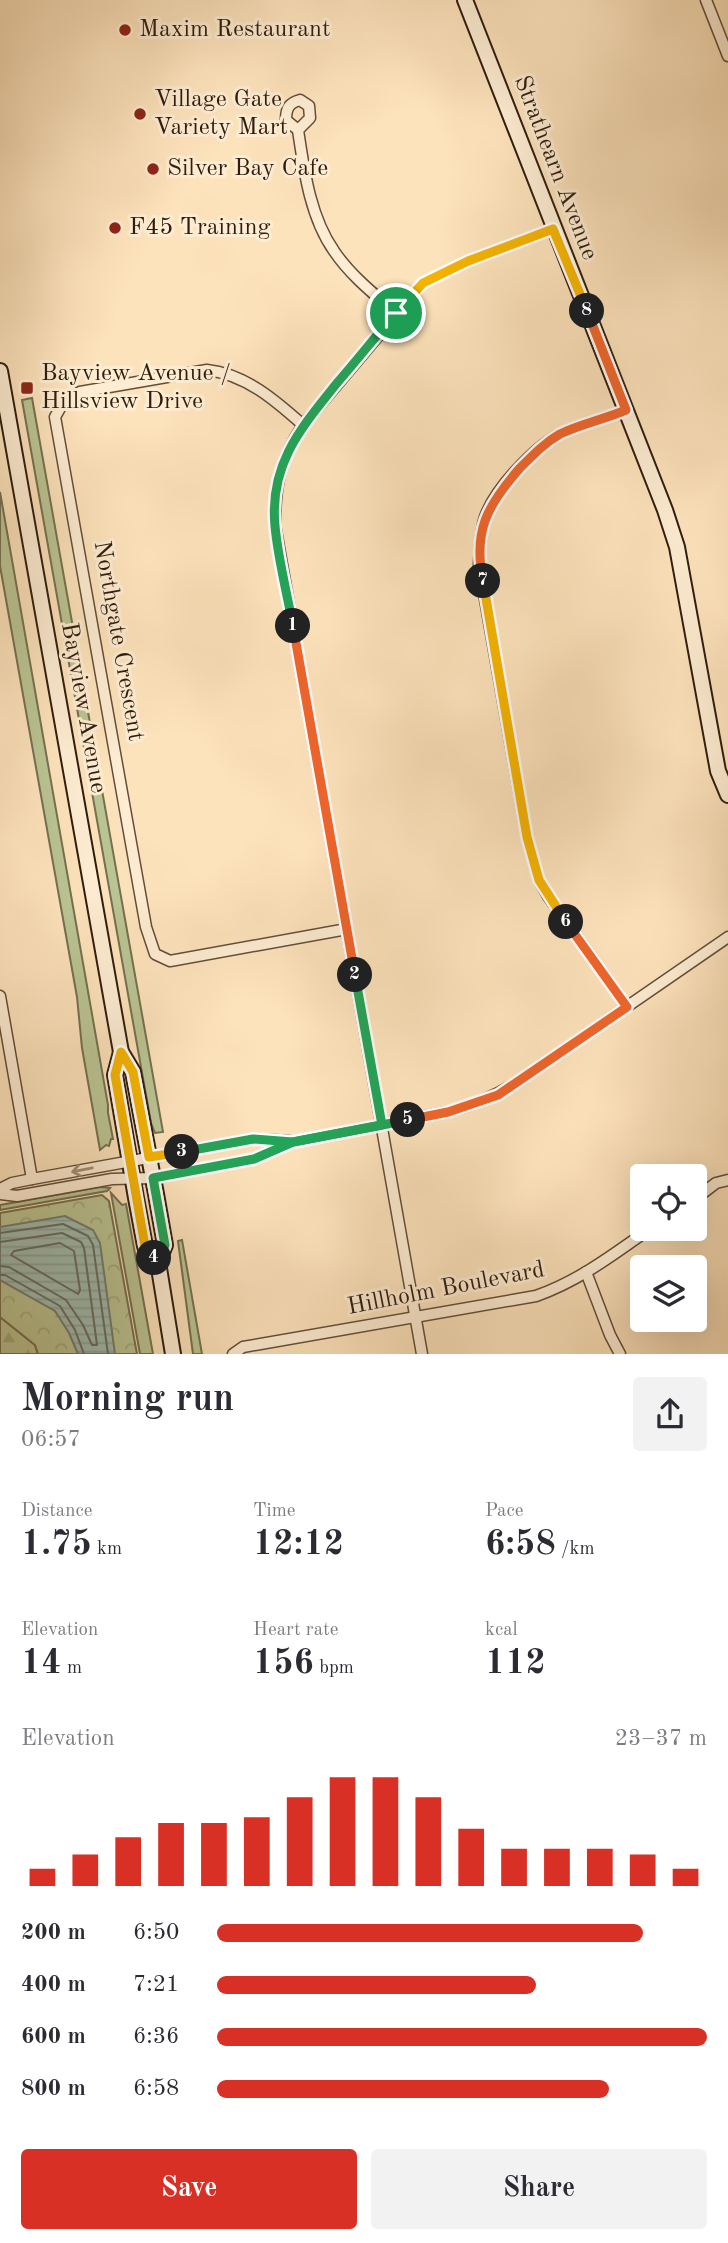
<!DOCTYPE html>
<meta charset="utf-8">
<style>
body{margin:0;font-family:"Old Standard TT",serif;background:#f2f2f3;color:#2b2b33;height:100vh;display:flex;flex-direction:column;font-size:26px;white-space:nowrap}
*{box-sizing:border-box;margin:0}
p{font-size:23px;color:#7c7c81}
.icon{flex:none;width:38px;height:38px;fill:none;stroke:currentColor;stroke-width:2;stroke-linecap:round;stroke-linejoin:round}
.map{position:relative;height:1354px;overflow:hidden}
.sheet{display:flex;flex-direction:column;background:#fff;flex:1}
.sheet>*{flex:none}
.buttons{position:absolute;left:630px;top:1164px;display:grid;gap:14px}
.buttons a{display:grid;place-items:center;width:77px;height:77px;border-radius:7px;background:#fff;box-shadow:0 7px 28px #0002;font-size:35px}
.pin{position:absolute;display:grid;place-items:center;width:60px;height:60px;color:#fff;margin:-30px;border:4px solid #fff;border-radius:50%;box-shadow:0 2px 7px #0007}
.km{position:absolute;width:35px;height:35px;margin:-18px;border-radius:50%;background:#222;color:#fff;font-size:19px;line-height:35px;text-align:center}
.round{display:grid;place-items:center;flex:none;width:74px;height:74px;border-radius:7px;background:#f2f2f3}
.overview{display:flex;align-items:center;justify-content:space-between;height:119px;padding:0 21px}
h1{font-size:38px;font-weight:700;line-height:52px}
.figures{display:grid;grid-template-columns:repeat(3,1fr);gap:10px;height:119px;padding:7px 21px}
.figures div{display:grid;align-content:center}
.figures b{font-size:35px;font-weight:700}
.figures small{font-size:19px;font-weight:400}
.figures p{font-size:19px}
.chart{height:196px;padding:14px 21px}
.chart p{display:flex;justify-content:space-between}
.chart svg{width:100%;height:126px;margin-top:7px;stroke:#d93025;stroke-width:6}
.action{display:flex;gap:14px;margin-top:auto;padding:14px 21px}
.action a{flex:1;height:80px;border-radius:7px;background:#d93025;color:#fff;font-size:28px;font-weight:700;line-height:80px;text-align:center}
.action a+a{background:#f2f2f3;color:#2b2b33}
ul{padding:0 21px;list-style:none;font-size:23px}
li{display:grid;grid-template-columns:112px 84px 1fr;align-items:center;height:52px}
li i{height:18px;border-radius:9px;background:#d93025}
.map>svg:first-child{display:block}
.grass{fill:#bbc594;stroke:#757051;stroke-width:2}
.forest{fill:url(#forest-firs);stroke:#757051;stroke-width:2}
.park{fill:url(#park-crowns);stroke:#757051;stroke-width:2}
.water{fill:url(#water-rules);stroke:#727d72;stroke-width:2}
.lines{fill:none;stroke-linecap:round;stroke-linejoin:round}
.shore{stroke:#676d61;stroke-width:2}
.street-casing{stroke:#624e3a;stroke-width:13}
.secondary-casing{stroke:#2f1c0e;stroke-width:18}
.street{stroke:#feedd3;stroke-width:10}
.secondary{stroke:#feedd3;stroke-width:14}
.oneway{stroke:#a18f7a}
.split-1-casing{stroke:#fff;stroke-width:14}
.split-2-casing{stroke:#fff;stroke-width:14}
.split-3-casing{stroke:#fff;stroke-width:14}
.split-4-casing{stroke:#fff;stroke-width:14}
.split-5-casing{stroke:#fff;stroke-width:14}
.split-6-casing{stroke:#fff;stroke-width:14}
.split-7-casing{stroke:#fff;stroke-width:14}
.split-8-casing{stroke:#fff;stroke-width:14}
.split-9-casing{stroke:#fff;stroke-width:14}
.split-1{stroke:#22a559;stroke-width:9}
.split-2{stroke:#f0652b;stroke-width:9}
.split-3{stroke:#22a559;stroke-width:9}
.split-4{stroke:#f5b400;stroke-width:9}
.split-5{stroke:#22a559;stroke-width:9}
.split-6{stroke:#f0652b;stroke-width:9}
.split-7{stroke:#f5b400;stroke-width:9}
.split-8{stroke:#f0652b;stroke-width:9}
.split-9{stroke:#f5b400;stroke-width:9}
.poi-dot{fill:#8f2418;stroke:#feedd3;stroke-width:2.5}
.labels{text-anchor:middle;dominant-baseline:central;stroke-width:6;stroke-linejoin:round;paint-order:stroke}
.poi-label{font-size:24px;fill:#2f1c0e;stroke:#feedd3;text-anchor:start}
.street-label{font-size:24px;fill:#2f1c0e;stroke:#feedd3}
</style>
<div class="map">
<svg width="728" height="1354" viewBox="0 0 728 1354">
<defs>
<pattern id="forest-firs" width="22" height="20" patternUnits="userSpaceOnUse" patternTransform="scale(1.75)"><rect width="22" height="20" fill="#bbc594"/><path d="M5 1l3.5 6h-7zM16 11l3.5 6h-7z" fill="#a1a97e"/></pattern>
<pattern id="park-crowns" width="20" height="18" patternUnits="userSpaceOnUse" patternTransform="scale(1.75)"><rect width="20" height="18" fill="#bbc594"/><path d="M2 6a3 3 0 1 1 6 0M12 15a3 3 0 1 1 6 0" fill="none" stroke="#a1a97e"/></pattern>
<pattern id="water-rules" width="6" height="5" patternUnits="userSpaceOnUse" patternTransform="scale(1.75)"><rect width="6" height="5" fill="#9fbeb4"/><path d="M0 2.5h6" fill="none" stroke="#89a39a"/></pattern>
</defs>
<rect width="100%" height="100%" fill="#fde3bc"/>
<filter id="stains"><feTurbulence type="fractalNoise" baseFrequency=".00286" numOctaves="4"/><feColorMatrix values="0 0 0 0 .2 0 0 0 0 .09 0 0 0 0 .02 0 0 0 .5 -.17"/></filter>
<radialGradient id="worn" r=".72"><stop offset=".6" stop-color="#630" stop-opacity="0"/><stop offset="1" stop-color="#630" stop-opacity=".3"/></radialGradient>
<!-- grass -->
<g class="grass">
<polygon points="32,398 163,1132 155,1133 151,1123 22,400"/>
<polygon points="0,492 108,1105 108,1113 113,1139 111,1139 109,1146 106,1145 100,1150 82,1048 77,997 0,566"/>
<polygon points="100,1187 110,1188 107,1191 0,1210 0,1205"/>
<polygon points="111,1193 122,1205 126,1204 153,1354 140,1354"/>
<polygon points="182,1240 202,1354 193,1354 178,1241"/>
</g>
<!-- forest -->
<polygon class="forest" points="0,1317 35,1345 38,1354 0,1354"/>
<!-- park -->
<polygon class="park" points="102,1195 109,1201 137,1354 38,1354 35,1345 0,1317 0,1213"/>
<!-- water -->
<polygon class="water" points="65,1216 93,1230 100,1243 115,1354 78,1354 69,1333 55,1311 0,1280 0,1227"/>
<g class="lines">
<!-- shore -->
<g class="shore">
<polyline points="0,1233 63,1224 88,1236 93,1245 108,1354"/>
<polyline points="0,1242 62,1233 81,1242 84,1248 97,1345 92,1345 83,1325 66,1300 9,1267 0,1266"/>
<polygon points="60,1243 74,1251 80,1290 78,1294 11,1255 14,1251"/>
<polyline points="0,1275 5,1275 60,1306 75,1330 84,1354"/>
</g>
<!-- street casing -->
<g class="street-casing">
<g id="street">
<polyline points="706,0 728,56"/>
<path d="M298 130 286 120C286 108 289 103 300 100L309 106 310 118 298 130C304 170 310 217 334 251 350 275 374 294 396 313"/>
<path d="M626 410C605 419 581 424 560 434 534 447 495 489 485 517 480 532 480 549 479 565L527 837 539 880 548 896 627 1007"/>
<path d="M303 425C275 400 245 374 207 370L80 392 64 401 55 417 146 927 155 954 170 961 347 929"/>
<polyline points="0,996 32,1179"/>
<polyline points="0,1189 12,1183 32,1179 253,1139 289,1141"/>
<path d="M0 1194 17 1196 112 1179 153 1178 254 1159 293 1142 448 1112C474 1105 496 1096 519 1081L728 937"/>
<polyline points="695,1199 716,1183 728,1180"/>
<polyline points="586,1272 610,1335 620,1354"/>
<path d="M233 1354 243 1347 536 1296C579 1281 614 1254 651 1228"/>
<path d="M422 1354 275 525C275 484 280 460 303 425L423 283 468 261 553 229"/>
</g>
</g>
<!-- secondary casing -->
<g class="secondary-casing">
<g id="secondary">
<polyline points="465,0 665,510 677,547 718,771 728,795"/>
<polyline points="0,371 121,1052 133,1072 156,1194 165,1245 158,1262"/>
<polyline points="121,1052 115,1075 136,1198 145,1246 158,1262 173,1354"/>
</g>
</g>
<!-- street -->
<use href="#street" class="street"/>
<!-- secondary -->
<use href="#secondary" class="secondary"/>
</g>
<!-- one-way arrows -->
<defs><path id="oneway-shaft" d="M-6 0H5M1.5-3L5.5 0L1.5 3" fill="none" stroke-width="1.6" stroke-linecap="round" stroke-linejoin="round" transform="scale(1.75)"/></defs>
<use class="oneway" href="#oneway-shaft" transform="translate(82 1170) rotate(169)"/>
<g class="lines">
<!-- split-1 casing -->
<g class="split-1-casing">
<path id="split-1" d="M293 626C287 593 278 559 275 526 269 464 301 428 337 383 357 360 376 336 396 313"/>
</g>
<!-- split-2 casing -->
<g class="split-2-casing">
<polyline id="split-2" points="293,626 355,975"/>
</g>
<!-- split-3 casing -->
<g class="split-3-casing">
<polyline id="split-3" points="182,1152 253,1139 293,1142 382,1125 355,975"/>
</g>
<!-- split-4 casing -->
<g class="split-4-casing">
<polyline id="split-4" points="154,1258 145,1246 115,1075 121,1052 133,1072 149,1157 182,1152"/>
</g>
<!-- split-5 casing -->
<g class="split-5-casing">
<polyline id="split-5" points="154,1258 158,1262 165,1245 153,1178 254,1159 293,1142 408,1120"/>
</g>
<!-- split-6 casing -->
<g class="split-6-casing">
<polyline id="split-6" points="408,1120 448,1112 498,1095 627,1007 566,922"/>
</g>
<!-- split-7 casing -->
<g class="split-7-casing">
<polyline id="split-7" points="483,581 527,837 539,880 566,922"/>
</g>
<!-- split-8 casing -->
<g class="split-8-casing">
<path id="split-8" d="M483 581C473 531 487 506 519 469 532 456 544 443 560 434 581 424 605 419 626 410L587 311"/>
</g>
<!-- split-9 casing -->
<g class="split-9-casing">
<polyline id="split-9" points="396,313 423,283 468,261 553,229 587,311"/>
</g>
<!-- split-1 -->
<use href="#split-1" class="split-1"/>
<!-- split-2 -->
<use href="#split-2" class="split-2"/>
<!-- split-3 -->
<use href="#split-3" class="split-3"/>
<!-- split-4 -->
<use href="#split-4" class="split-4"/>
<!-- split-5 -->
<use href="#split-5" class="split-5"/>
<!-- split-6 -->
<use href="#split-6" class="split-6"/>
<!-- split-7 -->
<use href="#split-7" class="split-7"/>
<!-- split-8 -->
<use href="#split-8" class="split-8"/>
<!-- split-9 -->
<use href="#split-9" class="split-9"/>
</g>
<!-- markers -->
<g class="poi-dot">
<circle cx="125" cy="30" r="7"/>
<circle cx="140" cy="114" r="7"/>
<circle cx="153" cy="169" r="7"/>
<circle cx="115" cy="228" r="7"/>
<rect x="20" y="381" width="14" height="14" rx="3.5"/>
</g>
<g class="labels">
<!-- poi labels -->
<g class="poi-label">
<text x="139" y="30">Maxim Restaurant</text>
<text x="154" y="100">Village Gate<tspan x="154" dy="28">Variety Mart</tspan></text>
<text x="167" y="169">Silver Bay Cafe</text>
<text x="129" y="228">F45 Training</text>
<text x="41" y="374">Bayview Avenue /<tspan x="41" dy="28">Hillsview Drive</tspan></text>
</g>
<!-- street labels -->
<g class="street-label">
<text transform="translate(555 168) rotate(69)">Strathearn Avenue</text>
<text transform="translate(118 641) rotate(80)">Northgate Crescent</text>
<text transform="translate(83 708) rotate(80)">Bayview Avenue</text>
<text transform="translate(446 1289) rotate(-11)">Hillholm Boulevard</text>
</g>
</g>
<rect width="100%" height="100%" filter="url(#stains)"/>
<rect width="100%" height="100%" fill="url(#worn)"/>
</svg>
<div class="buttons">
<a><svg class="icon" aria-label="locate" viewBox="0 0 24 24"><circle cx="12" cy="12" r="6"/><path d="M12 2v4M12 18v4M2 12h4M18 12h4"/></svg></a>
<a><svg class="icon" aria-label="layers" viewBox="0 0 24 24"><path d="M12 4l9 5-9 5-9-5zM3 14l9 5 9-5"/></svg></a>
</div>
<div class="pin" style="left:396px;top:313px;background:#1e9e55"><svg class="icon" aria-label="arrive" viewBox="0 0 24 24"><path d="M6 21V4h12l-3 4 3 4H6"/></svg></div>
<b class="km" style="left:293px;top:626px">1</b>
<b class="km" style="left:355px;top:975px">2</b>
<b class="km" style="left:182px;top:1152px">3</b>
<b class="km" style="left:154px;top:1258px">4</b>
<b class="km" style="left:408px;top:1120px">5</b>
<b class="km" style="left:566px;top:922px">6</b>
<b class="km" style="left:483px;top:581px">7</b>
<b class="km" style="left:587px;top:311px">8</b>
</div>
<section class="sheet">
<div class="overview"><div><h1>Morning run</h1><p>06:57</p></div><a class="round"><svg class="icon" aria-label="share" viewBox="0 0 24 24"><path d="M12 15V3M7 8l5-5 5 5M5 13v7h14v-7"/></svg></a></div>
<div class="figures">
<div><p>Distance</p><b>1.75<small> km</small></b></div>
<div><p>Time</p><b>12:12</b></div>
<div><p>Pace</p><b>6:58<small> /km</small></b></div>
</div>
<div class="figures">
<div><p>Elevation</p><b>14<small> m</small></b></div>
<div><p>Heart rate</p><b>156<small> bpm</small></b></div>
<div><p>kcal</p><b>112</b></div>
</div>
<div class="chart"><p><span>Elevation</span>23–37 m</p>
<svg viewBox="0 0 160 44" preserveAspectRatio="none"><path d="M5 44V38M15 44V33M25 44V27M35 44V22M45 44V22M55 44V20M65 44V13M75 44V6M85 44V6M95 44V13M105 44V24M115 44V31M125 44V31M135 44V31M145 44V33M155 44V38"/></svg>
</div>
<ul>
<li><b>200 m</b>6:50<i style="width:87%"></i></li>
<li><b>400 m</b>7:21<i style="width:65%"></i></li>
<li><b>600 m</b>6:36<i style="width:100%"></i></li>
<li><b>800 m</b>6:58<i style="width:80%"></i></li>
</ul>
<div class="action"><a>Save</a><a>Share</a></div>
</section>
